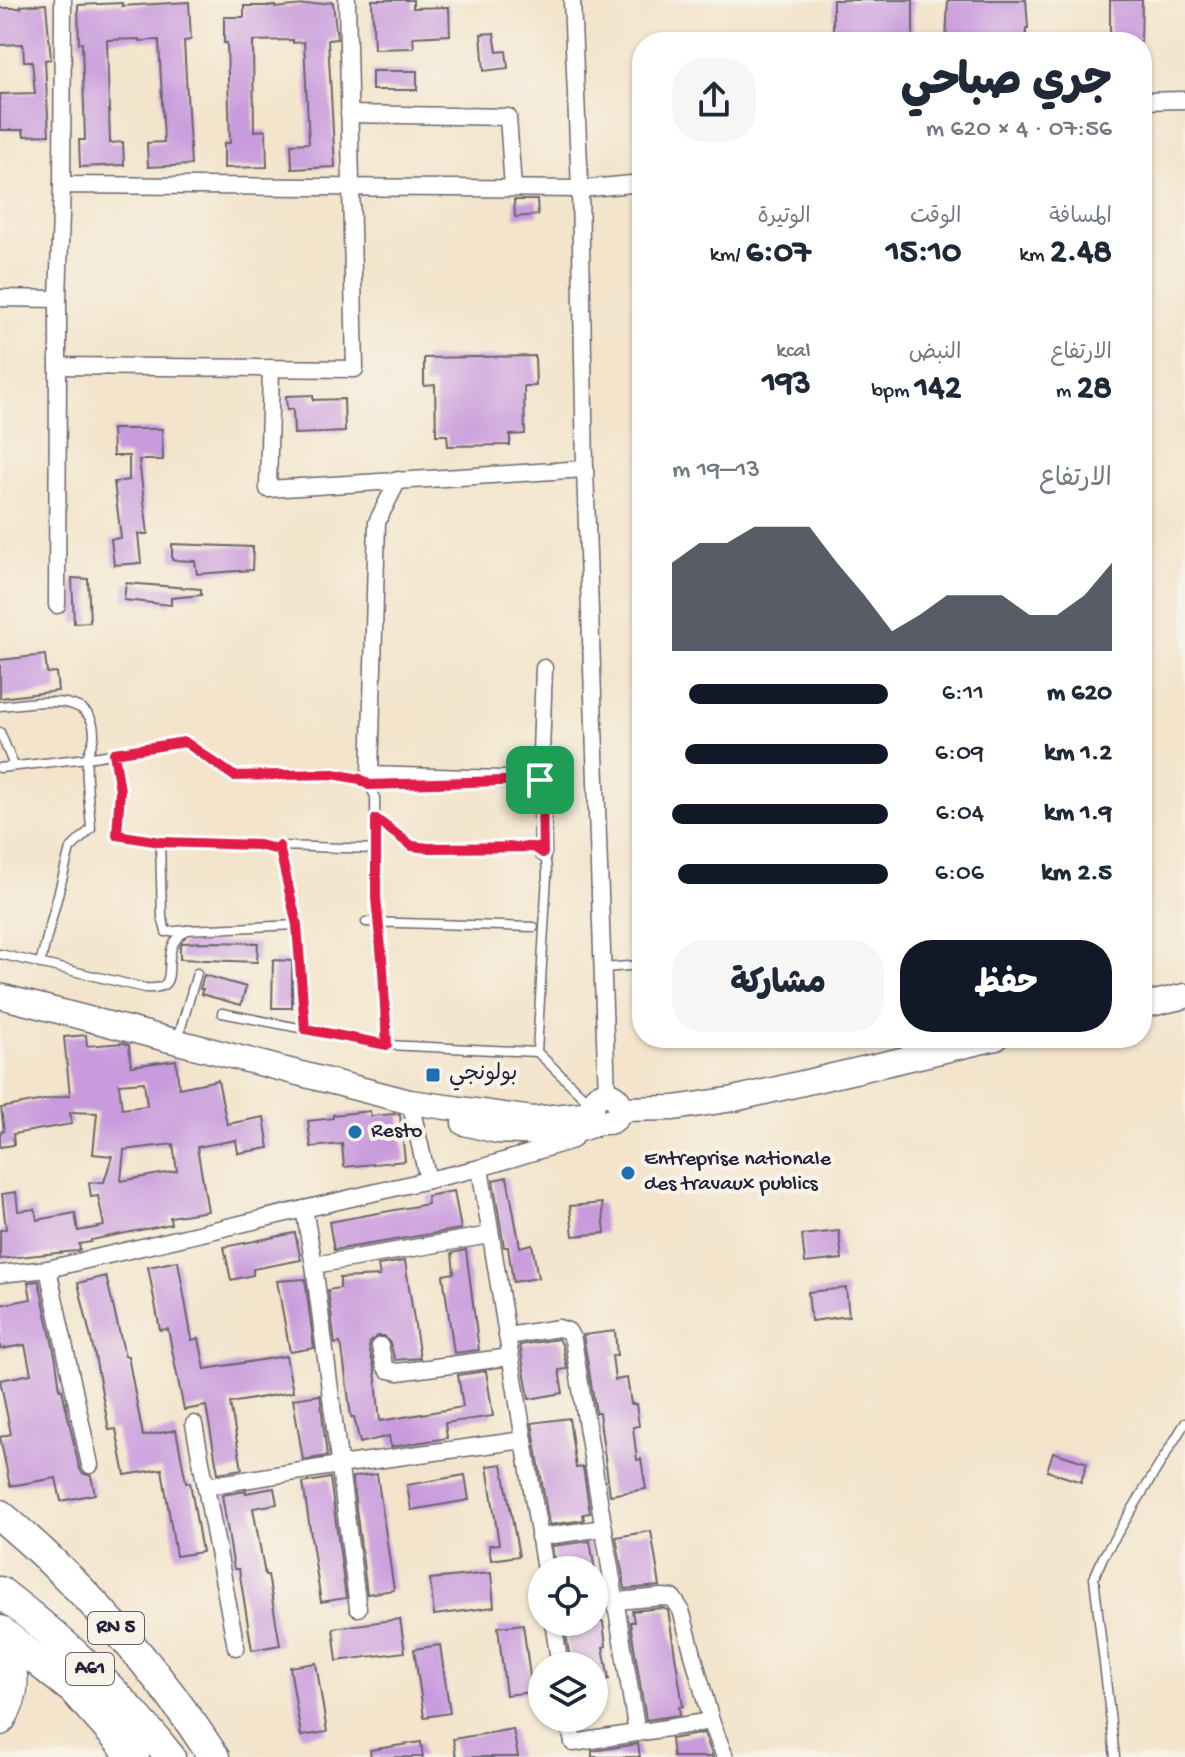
<!DOCTYPE html>
<html lang="ar">
<meta charset="utf-8">
<style>
body{margin:0;font-family:"Gochi Hand","Playpen Sans Arabic",sans-serif;background:#f6f6f7;color:#1f2937;direction:rtl;height:100vh;display:flex;flex-direction:column;font-size:30px;white-space:nowrap}
*{box-sizing:border-box;margin:0}
p{font-size:26px;color:#747a83}
.icon{flex:none;width:44px;height:44px;fill:none;stroke:currentColor;stroke-width:2;stroke-linecap:round;stroke-linejoin:round}
.map{position:relative;flex:1;overflow:hidden;direction:ltr}
.side{position:absolute;left:632px;top:32px;width:520px;height:1016px;display:flex;flex-direction:column;background:#fff;border-radius:32px;box-shadow:0 2px 6px #0004;direction:rtl}
.side>*{flex:none}
.controls{position:absolute;left:528px;top:1556px;display:grid;gap:16px}
.controls a{display:grid;place-items:center;width:80px;height:80px;border-radius:50%;background:#fff;box-shadow:0 2px 6px #0004;font-size:40px}
.pin{position:absolute;display:grid;place-items:center;width:68px;height:68px;color:#fff;margin:-34px;border-radius:16px;box-shadow:0 4px 12px #0006}
.round{display:grid;place-items:center;flex:none;width:84px;height:84px;border-radius:32px;background:#f6f6f7}
.headline{display:flex;align-items:center;justify-content:space-between;height:136px;padding:0 40px}
h1{font-size:44px;font-weight:800;line-height:60px}
.metrics{display:grid;grid-template-columns:repeat(3,1fr);gap:12px;height:136px;padding:8px 40px}
.metrics div{display:grid;align-content:center}
.metrics b{font-size:34px;font-weight:800}
.metrics small{font-size:22px;font-weight:400}
.metrics p{font-size:22px}
.chart{height:224px;padding:16px 40px}
.chart p{display:flex;justify-content:space-between}
.chart svg{width:100%;height:144px;margin-top:8px;fill:#111827;opacity:.7}
.button{display:flex;gap:16px;margin-top:auto;padding:16px 40px}
.button a{flex:1;height:92px;border-radius:32px;background:#111827;color:#fff;font-size:32px;font-weight:800;line-height:92px;text-align:center}
.button a+a{background:#f6f6f7;color:#1f2937}
ul{padding:0 40px;list-style:none;font-size:26px}
li{display:grid;grid-template-columns:128px 96px 1fr;align-items:center;height:60px}
li i{height:20px;border-radius:10px;background:#111827}
.map>svg:first-child{display:block}
.building{fill:#c99bdd;fill-rule:evenodd}
.lines{fill:none;stroke-linecap:round;stroke-linejoin:round}
.service-casing{stroke:#6b666d;stroke-width:11}
.minor-casing{stroke:#6b666d;stroke-width:19}
.secondary-casing{stroke:#6b666d;stroke-width:27}
.motorway-casing{stroke:#6b666d;stroke-width:33}
.service{stroke:#fff;stroke-width:8}
.minor{stroke:#fff;stroke-width:16}
.secondary{stroke:#fff;stroke-width:24}
.motorway{stroke:#fff;stroke-width:30}
.route-casing{stroke:#fff;stroke-width:16}
.route{stroke:#e11d48;stroke-width:10}
.poi-dot{fill:#1f6fb2;stroke:#f7f3e8;stroke-width:3}
.labels{text-anchor:middle;dominant-baseline:central;stroke-width:8;stroke-linejoin:round;paint-order:stroke}
.shield{fill:#f7f3e8;stroke:#62616f;stroke-width:2}
.shield-label{font-size:20px;font-weight:bold;fill:#22223b}
.poi-label{font-size:22px;fill:#22223b;stroke:#f7f3e8;text-anchor:start}
</style>
<div class="map">
<svg width="1185" height="1757" viewBox="0 0 1185 1757">
<rect width="100%" height="100%" fill="#f7f3e8"/>
<filter id="ink" filterUnits="userSpaceOnUse"><feTurbulence type="fractalNoise" baseFrequency=".0125" numOctaves="2"/><feDisplacementMap in="SourceGraphic" scale="16" xChannelSelector="R" yChannelSelector="G"/><feConvolveMatrix kernelMatrix="1 2 1 2 8 2 1 2 1" color-interpolation-filters="sRGB"/></filter>
<filter id="wash" filterUnits="userSpaceOnUse"><feTurbulence type="fractalNoise" baseFrequency=".006" numOctaves="4" result="noise"/><feDisplacementMap in="SourceGraphic" scale="32" xChannelSelector="R" yChannelSelector="G"/><feGaussianBlur stdDeviation="1.8" result="paint"/><feColorMatrix in="noise" values="0 0 0 0 0 0 0 0 0 0 0 0 0 0 0 0 0 1.4 0 .05"/><feComposite in="paint" operator="in"/></filter>
<g filter="url(#wash)">
<rect width="100%" height="100%" fill="#f3e4cb"/>
<g id="blocks">
<!-- building -->
<g class="building">
<polygon points="372,0 413,0 413,8 449,7 450,35 413,37 414,48 374,49"/>
<rect x="833" y="0" width="80" height="42"/>
<polygon points="948,0 1026,0 1028,28 1026,28 1026,42 946,42"/>
<polygon points="1110,0 1142,0 1141,42 1110,42"/>
<polygon points="189,2 191,40 184,41 191,165 148,167 147,143 164,142 159,40 139,41 139,39 107,40 110,143 123,142 124,165 80,167 79,140 85,140 82,43 79,43 78,5 122,3 122,6"/>
<polygon points="333,2 337,39 328,40 335,167 292,169 291,144 309,143 304,42 293,43 293,40 253,41 254,131 266,130 267,167 224,168 224,143 230,143 227,43 224,43 224,17 244,17 244,6 275,6 275,8"/>
<polygon points="46,4 51,59 45,60 49,135 24,136 23,130 0,130 0,94 35,93 32,61 24,61 23,44 0,45 0,8 21,8 21,6"/>
<polygon points="494,33 497,52 506,51 508,68 484,71 481,34"/>
<rect x="372" y="71" width="45" height="19"/>
<polygon points="514,200 537,200 538,215 515,217"/>
<polygon points="535,356 536,386 524,386 525,434 510,435 510,445 448,446 447,435 436,435 435,385 424,386 424,358"/>
<polygon points="313,395 313,400 344,399 345,432 294,434 293,409 287,410 286,396"/>
<polygon points="112,429 162,429 163,460 139,460 148,534 138,534 141,563 114,565 111,539 121,538 114,482 129,480 129,456 113,456"/>
<polygon points="172,544 253,547 252,570 197,574 195,561 172,560"/>
<polygon points="72,578 88,579 90,622 74,623"/>
<polygon points="126,583 201,589 201,595 171,598 171,605 124,600"/>
<polygon points="45,655 47,673 56,672 58,691 0,698 0,660"/>
<polygon points="210,942 258,943 257,962 180,959 180,947 182,943"/>
<polygon points="273,960 292,961 292,1008 272,1008"/>
<polygon points="204,975 246,987 241,1005 201,994 203,989 200,989"/>
<path d="M86 1035 87 1046 123 1043 129 1045 131 1066 176 1060 179 1088 218 1080 227 1124 264 1117 269 1148 238 1153 236 1140 197 1147 208 1211 170 1217 171 1224 91 1240V1242L79 1244 80 1250 76 1251 0 1259V1230L6 1229 2 1194 16 1192 18 1211 35 1209 37 1220 75 1213 78 1231 104 1226 98 1196 91 1197 89 1183 104 1182 112 1156 93 1154 97 1113 70 1112 72 1124 13 1134 14 1145 0 1147V1132L4 1131 1 1108 70 1095 64 1037ZM144 1082 147 1106 122 1109 119 1084ZM173 1144 177 1171 121 1181 124 1150Z"/>
<polygon points="370,1111 371,1116 395,1114 400,1115 405,1161 344,1167 342,1144 311,1147 308,1121 333,1118 333,1115"/>
<polygon points="507,1177 520,1247 532,1244 538,1278 513,1282 508,1247 504,1247 493,1180"/>
<polygon points="454,1191 461,1229 334,1250 329,1222 428,1204 427,1196"/>
<polygon points="602,1203 605,1233 573,1236 570,1206"/>
<polygon points="839,1231 842,1259 805,1263 802,1235"/>
<polygon points="295,1233 301,1260 253,1269 253,1275 231,1280 224,1247"/>
<polygon points="466,1250 479,1350 454,1353 443,1275 454,1273 452,1253"/>
<polygon points="178,1261 192,1340 199,1338 205,1369 286,1356 293,1392 230,1403 242,1469 218,1473 206,1406 184,1410 168,1329 160,1330 148,1267"/>
<polygon points="405,1261 420,1358 395,1360 390,1343 384,1336 377,1336 370,1342 369,1348 375,1371 380,1421 463,1407 458,1375 486,1371 493,1416 445,1423 447,1438 391,1447 389,1436 360,1443 354,1417 351,1417 342,1348 340,1343 335,1344 328,1290 340,1288 340,1278 380,1276 378,1265"/>
<polygon points="106,1276 125,1356 128,1356 143,1436 176,1430 186,1482 190,1482 202,1552 176,1556 162,1469 125,1475 116,1429 109,1430 95,1356 78,1283"/>
<polygon points="305,1279 314,1348 290,1352 277,1281"/>
<polygon points="39,1281 56,1360 60,1390 62,1389 79,1467 82,1473 91,1476 95,1494 61,1501 56,1478 10,1486 0,1437 11,1434 0,1380 31,1374 25,1345 0,1349 0,1305 31,1299 28,1282"/>
<polygon points="846,1288 849,1316 811,1321 808,1292"/>
<polygon points="615,1331 617,1355 612,1355 615,1380 627,1378 631,1404 636,1404 639,1426 633,1427 637,1460 641,1459 646,1489 610,1495 599,1413 596,1413 583,1335"/>
<polygon points="558,1339 562,1344 567,1369 559,1370 563,1393 529,1399 520,1345"/>
<polygon points="320,1395 327,1456 303,1460 293,1399"/>
<polygon points="569,1418 576,1468 583,1467 590,1513 583,1514 584,1520 549,1525 532,1423"/>
<polygon points="1053,1452 1087,1463 1081,1482 1047,1471"/>
<polygon points="502,1464 519,1556 491,1560 489,1545 499,1544 487,1466"/>
<polygon points="377,1474 394,1590 367,1594 352,1477"/>
<polygon points="465,1475 469,1500 411,1510 407,1485"/>
<polygon points="330,1478 346,1598 321,1602 303,1483"/>
<polygon points="274,1488 277,1504 253,1508 265,1575 268,1575 280,1645 252,1650 239,1569 234,1569 222,1495 246,1491 246,1493"/>
<polygon points="651,1531 660,1586 625,1589 616,1537"/>
<polygon points="590,1541 595,1570 556,1570 552,1546"/>
<polygon points="491,1573 494,1607 434,1615 430,1579"/>
<polygon points="662,1608 668,1610 683,1706 679,1707 680,1715 646,1720 630,1622 634,1622 632,1611"/>
<polygon points="400,1619 405,1652 337,1661 333,1628"/>
<polygon points="564,1622 603,1622 606,1646 603,1647 609,1679 594,1682 594,1666 571,1666"/>
<polygon points="523,1624 532,1692 506,1695 498,1627"/>
<polygon points="440,1645 450,1713 424,1717 414,1649"/>
<polygon points="316,1663 327,1732 301,1736 290,1667"/>
<polygon points="513,1729 518,1757 456,1757 453,1739"/>
<polygon points="704,1733 713,1757 673,1757 671,1739"/>
<polygon points="421,1742 423,1757 371,1757 370,1750"/>
<polygon points="638,1744 640,1757 592,1757 592,1751"/>
</g>
</g>
</g>
<g filter="url(#ink)">
<use href="#blocks" fill-opacity="0" stroke="#6b666d" stroke-width="2"/>
<g class="lines">
<!-- service casing -->
<g class="service-casing">
<g id="service">
<path d="M0 706C28 704 95 688 94 735 94 743 88 751 87 759 85 781 90 807 91 829L70 849 40 964"/>
<polyline points="0,732 14,766"/>
<polyline points="114,753 120,790 117,835 160,842 258,845 276,849 279,846 376,849"/>
<polyline points="0,768 87,758 185,742 234,776 333,774 350,776 360,779 369,785 375,796 376,898 383,969 387,1045"/>
<polyline points="369,785 411,784"/>
<polyline points="160,842 162,917 166,932 186,930"/>
<polyline points="279,846 297,925 305,1029"/>
<polyline points="366,922 534,927"/>
<path d="M0 954 145 988C177 990 166 973 171 951 173 941 179 936 187 930L297 925"/>
<polyline points="603,968 642,965"/>
<path d="M222 1013 387 1045 537 1052 547 875C547 862 546 854 534 847L428 848 412 846 376 819"/>
<polyline points="178,1038 197,973"/>
<polyline points="916,1038 920,1054"/>
<polyline points="537,1052 592,1105"/>
<polyline points="1115,1757 1094,1578 1103,1557 1185,1423"/>
</g>
</g>
<!-- minor casing -->
<g class="minor-casing">
<g id="minor">
<polyline points="572,0 580,189 585,469 607,1094"/>
<polyline points="1142,101 1185,100"/>
<polyline points="349,114 508,117 513,188"/>
<polyline points="62,185 63,0"/>
<polyline points="0,298 58,299 62,185 580,189 642,183"/>
<polyline points="58,299 58,366 355,369 347,0"/>
<polyline points="271,368 268,489 585,469"/>
<polyline points="398,480 377,522 370,775 540,780"/>
<polyline points="57,605 58,366"/>
<polyline points="543,853 542,797 540,780 544,668"/>
<polyline points="410,1102 428,1180"/>
<polyline points="480,1168 545,1570"/>
<polyline points="304,1209 314,1265 358,1608"/>
<polyline points="314,1265 490,1235"/>
<polyline points="48,1269 90,1465"/>
<polyline points="0,1274 48,1269 428,1180 480,1168 573,1140"/>
<polyline points="507,1336 559,1328 568,1331 573,1340 637,1733"/>
<polyline points="380,1346 384,1364 388,1370 398,1372 510,1357"/>
<polyline points="194,1424 236,1647"/>
<polyline points="206,1486 339,1465 524,1440"/>
<polyline points="539,1537 604,1528"/>
<polyline points="616,1601 662,1597 673,1598 681,1610 711,1721"/>
<polyline points="553,1622 560,1666"/>
<polyline points="568,1718 573,1743 711,1721 725,1757"/>
</g>
</g>
<!-- secondary casing -->
<g class="secondary-casing">
<g id="secondary">
<polyline points="0,996 410,1102 533,1119 593,1113"/>
<polyline points="1142,1006 1185,996"/>
<circle cx="606" cy="1108" r="14"/>
<polyline points="620,1109 674,1108 734,1099 996,1038"/>
<polyline points="464,1123 497,1131 564,1134 601,1122"/>
</g>
</g>
<!-- motorway casing -->
<g class="motorway-casing">
<g id="motorway">
<path d="M0 1515C83 1585 155 1666 214 1757"/>
<path d="M0 1592C63 1640 121 1695 170 1757"/>
<polyline points="0,1631 74,1690 134,1757"/>
<path d="M0 1645C17 1670 16 1695 0 1720"/>
</g>
</g>
<!-- service -->
<use href="#service" class="service"/>
<!-- minor -->
<use href="#minor" class="minor"/>
<!-- secondary -->
<use href="#secondary" class="secondary"/>
<!-- motorway -->
<use href="#motorway" class="motorway"/>
</g>
</g>
<g class="lines" filter="url(#ink)">
<!-- route casing -->
<g class="route-casing">
<polygon id="route" points="185,742 234,776 333,774 360,779 369,785 540,780 542,797 543,853 534,847 428,848 412,846 376,819 376,898 383,969 387,1045 305,1029 297,925 279,846 276,849 258,845 160,842 117,835 120,790 114,753"/>
</g>
<!-- route -->
<use href="#route" class="route"/>
</g>
<!-- markers -->
<g class="poi-dot">
<rect x="425" y="1067" width="16" height="16" rx="4"/>
<circle cx="355" cy="1132" r="8"/>
<circle cx="628" cy="1173" r="8"/>
</g>
<g class="labels">
<!-- shield labels -->
<g class="shield">
<rect x="88" y="1612" width="56" height="32" rx="6"/>
<rect x="66" y="1653" width="48" height="32" rx="6"/>
</g>
<g class="shield-label">
<text x="116" y="1628">RN 5</text>
<text x="90" y="1669">A61</text>
</g>
<!-- poi labels -->
<g class="poi-label">
<text x="449" y="1075">بولونجي</text>
<text x="371" y="1132">Resto</text>
<text x="644" y="1160">Entreprise nationale<tspan x="644" dy="25">des travaux publics</tspan></text>
</g>
</g>
</svg>
<div class="controls">
<a><svg class="icon" aria-label="locate" viewBox="0 0 24 24"><circle cx="12" cy="12" r="6"/><path d="M12 2v4M12 18v4M2 12h4M18 12h4"/></svg></a>
<a><svg class="icon" aria-label="layers" viewBox="0 0 24 24"><path d="M12 4l9 5-9 5-9-5zM3 14l9 5 9-5"/></svg></a>
</div>
<div class="pin" style="left:540px;top:780px;background:#1e9e55"><svg class="icon" aria-label="arrive" viewBox="0 0 24 24"><path d="M6 21V4h12l-3 4 3 4H6"/></svg></div>
<section class="side">
<div class="headline"><div><h1>جري صباحي</h1><p>07:56 · 4 × 620 m</p></div><a class="round"><svg class="icon" aria-label="share" viewBox="0 0 24 24"><path d="M12 15V3M7 8l5-5 5 5M5 13v7h14v-7"/></svg></a></div>
<div class="metrics">
<div><p>المسافة</p><b>2.48<small> km</small></b></div>
<div><p>الوقت</p><b>15:10</b></div>
<div><p>الوتيرة</p><b>6:07<small> /km</small></b></div>
</div>
<div class="metrics">
<div><p>الارتفاع</p><b>28<small> m</small></b></div>
<div><p>النبض</p><b>142<small> bpm</small></b></div>
<div><p>kcal</p><b>193</b></div>
</div>
<div class="chart"><p><span>الارتفاع</span>13–19 m</p>
<svg viewBox="0 0 160 44" preserveAspectRatio="none"><path d="M0 44V17L10 11L20 11L30 6L40 6L50 6L60 17L70 27L80 38L90 33L100 27L110 27L120 27L130 33L140 33L150 27L160 17V44z"/></svg>
</div>
<ul>
<li><b>620 m</b>6:11<i style="width:92%"></i></li>
<li><b>1.2 km</b>6:09<i style="width:94%"></i></li>
<li><b>1.9 km</b>6:04<i style="width:100%"></i></li>
<li><b>2.5 km</b>6:06<i style="width:97%"></i></li>
</ul>
<div class="button"><a>حفظ</a><a>مشاركة</a></div>
</section>
</div>
